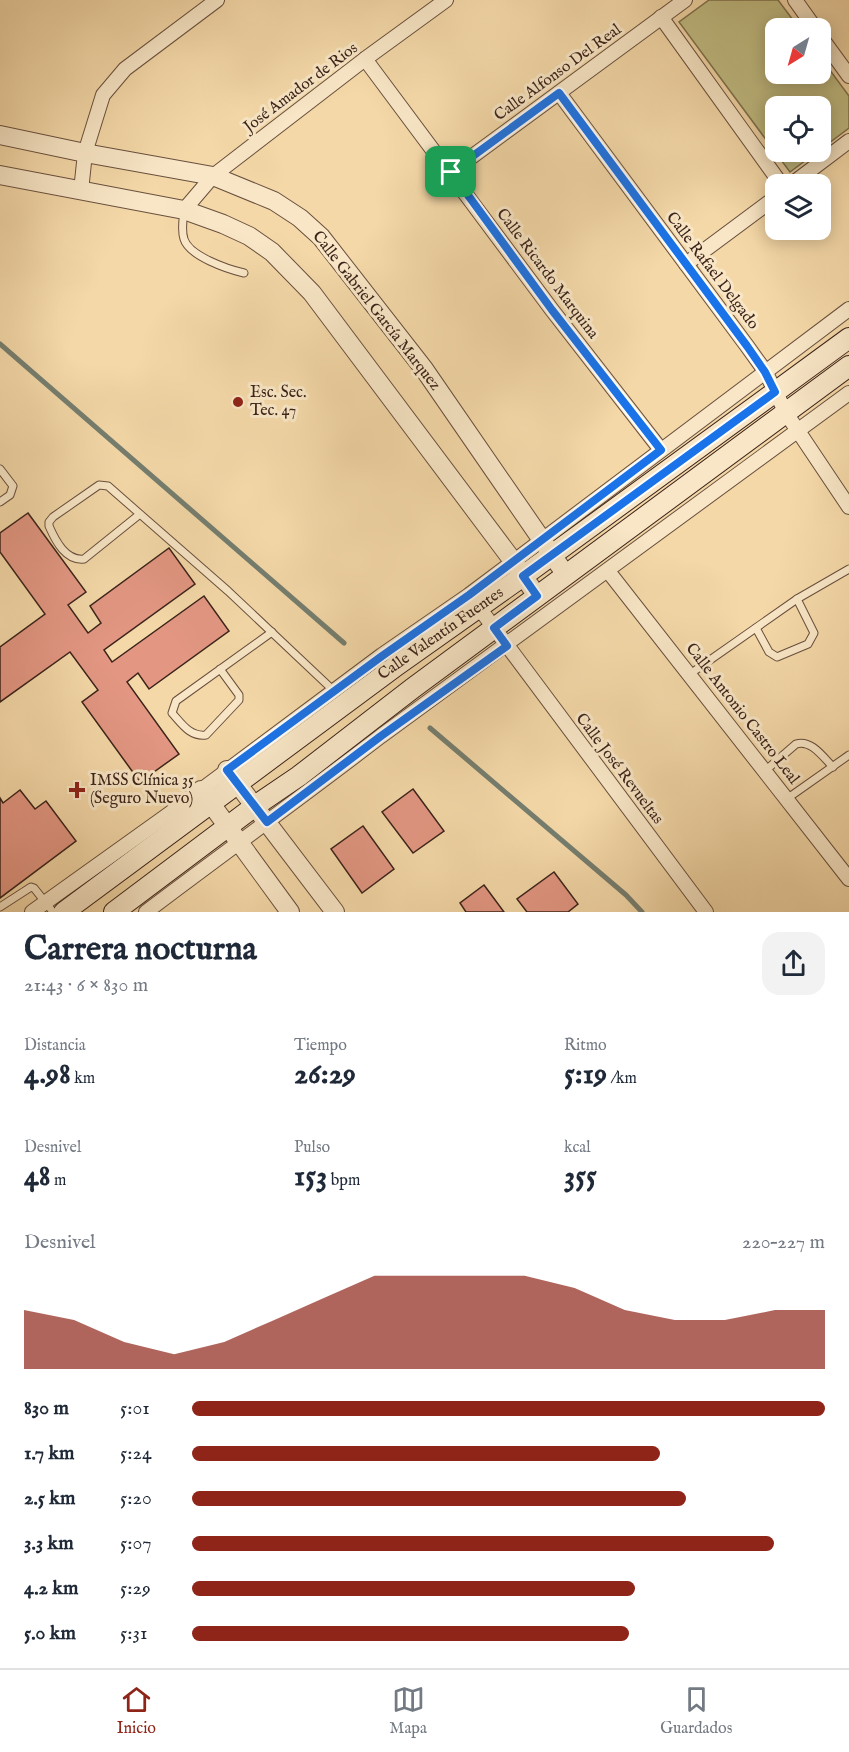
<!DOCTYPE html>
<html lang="es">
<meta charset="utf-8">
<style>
body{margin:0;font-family:"IM FELL English",serif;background:#f2f2f3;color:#1f2937;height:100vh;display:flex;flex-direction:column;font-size:22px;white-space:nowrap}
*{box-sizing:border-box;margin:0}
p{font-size:20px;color:#747a83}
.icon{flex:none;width:33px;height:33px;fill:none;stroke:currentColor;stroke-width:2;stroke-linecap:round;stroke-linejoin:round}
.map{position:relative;height:912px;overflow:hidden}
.sheet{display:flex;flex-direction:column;background:#fff;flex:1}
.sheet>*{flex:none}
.needle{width:39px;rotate:217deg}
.fabs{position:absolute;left:765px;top:18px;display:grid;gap:12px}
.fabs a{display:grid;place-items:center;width:66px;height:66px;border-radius:12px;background:#fff;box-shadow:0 3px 15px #0003;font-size:30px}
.pin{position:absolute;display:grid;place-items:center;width:51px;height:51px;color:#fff;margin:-26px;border-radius:12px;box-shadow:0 3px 9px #0006}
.round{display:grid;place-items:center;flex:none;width:63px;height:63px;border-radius:18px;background:#f2f2f3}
.headline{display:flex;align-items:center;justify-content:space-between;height:102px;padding:0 24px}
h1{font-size:33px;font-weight:700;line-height:45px}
.metrics{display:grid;grid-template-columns:repeat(3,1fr);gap:9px;height:102px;padding:6px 24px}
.metrics div{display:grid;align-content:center}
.metrics b{font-size:30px;font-weight:700}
.metrics small{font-size:16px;font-weight:400}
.metrics p{font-size:16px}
.chart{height:168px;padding:12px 24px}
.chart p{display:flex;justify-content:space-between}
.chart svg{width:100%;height:108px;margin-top:6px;fill:#8f2418;opacity:.7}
ul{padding:0 24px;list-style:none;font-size:20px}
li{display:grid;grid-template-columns:96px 72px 1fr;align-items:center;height:45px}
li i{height:15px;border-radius:8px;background:#8f2418}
.dock{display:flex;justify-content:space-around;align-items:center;height:84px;border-top:2px solid #e0e1e3;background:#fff;font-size:16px;color:#747a83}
.dock a{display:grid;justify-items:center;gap:3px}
.dock .active{color:#8f2418}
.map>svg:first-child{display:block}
.green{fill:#c1bd83;stroke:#7e704e;stroke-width:1.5}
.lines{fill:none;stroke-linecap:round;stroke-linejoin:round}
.stream{stroke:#757e6f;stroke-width:5}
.building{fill:#e39783;stroke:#3b231a;stroke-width:1.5}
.service-casing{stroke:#69503e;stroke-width:9}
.minor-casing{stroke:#69503e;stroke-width:16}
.tertiary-casing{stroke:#69503e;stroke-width:20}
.secondary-casing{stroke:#3b231a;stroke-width:22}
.service{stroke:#f8e6c6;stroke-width:7}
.minor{stroke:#f8e6c6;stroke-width:14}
.tertiary{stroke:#f8e6c6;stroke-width:18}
.secondary{stroke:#f8e6c6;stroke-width:20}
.route-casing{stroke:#fff;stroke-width:12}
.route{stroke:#1a73e8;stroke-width:8}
.poi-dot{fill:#8f2418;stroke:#f8e6c6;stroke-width:2}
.labels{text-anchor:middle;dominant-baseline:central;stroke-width:6;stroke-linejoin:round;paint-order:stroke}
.street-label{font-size:16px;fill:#3b231a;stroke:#f8e6c6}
.poi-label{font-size:16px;fill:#3b231a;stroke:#f8e6c6;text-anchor:start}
</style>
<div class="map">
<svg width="849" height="912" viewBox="0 0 849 912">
<rect width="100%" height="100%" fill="#f4d8a8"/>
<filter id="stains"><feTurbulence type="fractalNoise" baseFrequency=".00333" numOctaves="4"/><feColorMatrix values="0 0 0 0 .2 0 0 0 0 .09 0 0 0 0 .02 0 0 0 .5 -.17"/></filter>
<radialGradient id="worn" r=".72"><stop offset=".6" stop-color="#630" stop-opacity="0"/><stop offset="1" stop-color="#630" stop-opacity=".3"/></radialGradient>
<!-- green -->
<polygon class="green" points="709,0 778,0 799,28 776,28 776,74 820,74 821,58 849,96 849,128 821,149 820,106 776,106 776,152 817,152 790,172 679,22"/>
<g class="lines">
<!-- stream -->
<g class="stream">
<polyline points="0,344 344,643"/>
<polyline points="430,728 626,895 642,912"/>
</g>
</g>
<!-- building -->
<g class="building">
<polygon points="28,513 86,592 68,605 88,633 101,623 90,606 169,548 195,584 104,650 112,662 204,596 229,631 149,689 138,673 127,682 179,754 140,782 82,702 98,690 70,652 0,702 0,647 45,614 0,552 0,533"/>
<polygon points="413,789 444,831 413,853 382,812"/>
<polygon points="20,790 35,809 46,801 76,841 0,898 0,798 3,803"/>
<polygon points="363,826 394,869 362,893 331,849"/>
<polygon points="554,872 578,904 568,912 527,912 517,899"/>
<polygon points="484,885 504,912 466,912 460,903"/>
</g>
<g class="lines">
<!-- service casing -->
<g class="service-casing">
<g id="service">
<path d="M184 211C183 220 181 230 184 239 189 256 227 269 244 273"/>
<polyline points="0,469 13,486 10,495 0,502"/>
<path d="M140 514 84 559C66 561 56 542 49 526V522L53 517 99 485 108 486 228 591 334 691"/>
<polyline points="756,628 769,652 777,657 808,644 814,633 797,599"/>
<path d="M220 669 239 695V700L206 735C190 737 182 724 172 713L176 701 272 632"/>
<polyline points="690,674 797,599 849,569"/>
<path d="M766 770 796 744C811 739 823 757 833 767"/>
<polyline points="788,798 849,755"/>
<polyline points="0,907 31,887 34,888 53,912"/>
</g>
</g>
<!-- minor casing -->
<g class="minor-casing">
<g id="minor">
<polyline points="795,0 815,28"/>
<polyline points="661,17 781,184"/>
<polyline points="820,36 849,76"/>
<polyline points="365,59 552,310 661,450"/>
<polyline points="559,93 747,346 765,371 786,413 849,507"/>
<polyline points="451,172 685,0"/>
<polyline points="792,184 849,141"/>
<polyline points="81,191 85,153 103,95 125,69 217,0"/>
<polyline points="184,210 213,176 365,59 446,0"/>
<polyline points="686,264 776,197"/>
<polyline points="608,571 849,879"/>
<polyline points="474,601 706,912"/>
<polyline points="32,912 169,814 382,655 469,595 849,309"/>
<path d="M146 912C224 853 303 796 381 736L849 393"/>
</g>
</g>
<!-- tertiary casing -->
<g class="tertiary-casing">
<g id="tertiary">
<polyline points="0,135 85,153 213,176 274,201 300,218 321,237 424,369 566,575"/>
<polyline points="0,175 184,210 223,224 249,236 272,252 312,293 513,561 537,596"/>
<polyline points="227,770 335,912"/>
<polyline points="201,790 290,912"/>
</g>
</g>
<!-- secondary casing -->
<g class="secondary-casing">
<g id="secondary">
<polyline points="64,912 396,666 523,576 849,338"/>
<polyline points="114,912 255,806 299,776 413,688 849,366"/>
</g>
</g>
<!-- service -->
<use href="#service" class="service"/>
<!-- minor -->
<use href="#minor" class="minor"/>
<!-- tertiary -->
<use href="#tertiary" class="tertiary"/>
<!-- secondary -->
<use href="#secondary" class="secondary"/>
</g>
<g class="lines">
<!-- route casing -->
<g class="route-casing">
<polygon id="route" points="559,93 747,346 765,372 775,392 523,576 537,596 494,628 507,646 381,736 267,822 227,770 382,656 469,595 661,450 552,310 451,172"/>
</g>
<!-- route -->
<use href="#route" class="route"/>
</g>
<!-- markers -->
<g class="poi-dot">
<circle cx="238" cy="402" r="6"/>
<path d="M74 781h6v6h6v6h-6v6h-6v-6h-6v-6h6z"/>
</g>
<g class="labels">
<!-- street labels -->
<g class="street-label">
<text transform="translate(558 73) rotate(-36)">Calle Alfonso Del Real</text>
<text transform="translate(301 88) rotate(-37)">José Amador de Rios</text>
<text transform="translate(712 271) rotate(53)">Calle Rafael Delgado</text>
<text transform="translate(547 274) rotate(53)">Calle Ricardo Marquina</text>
<text transform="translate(376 311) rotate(52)">Calle Gabriel García Marquez</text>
<text transform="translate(441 634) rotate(-35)">Calle Valentín Fuentes</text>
<text transform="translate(742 714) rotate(52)">Calle Antonio Castro Leal</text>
<text transform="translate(619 769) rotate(53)">Calle José Revueltas</text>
</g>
<!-- poi labels -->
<g class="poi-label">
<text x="250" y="393">Esc. Sec.<tspan x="250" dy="18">Tec. 47</tspan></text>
<text x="90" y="781">IMSS Clínica 35<tspan x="90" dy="18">(Seguro Nuevo)</tspan></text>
</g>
</g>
<rect width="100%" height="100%" filter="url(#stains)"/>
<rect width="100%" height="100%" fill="url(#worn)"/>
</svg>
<div class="fabs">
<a><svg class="needle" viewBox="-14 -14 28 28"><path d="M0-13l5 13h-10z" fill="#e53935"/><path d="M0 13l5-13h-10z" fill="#747a83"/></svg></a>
<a><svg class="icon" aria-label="locate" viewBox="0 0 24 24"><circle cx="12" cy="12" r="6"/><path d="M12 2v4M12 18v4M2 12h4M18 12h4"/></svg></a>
<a><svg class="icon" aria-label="layers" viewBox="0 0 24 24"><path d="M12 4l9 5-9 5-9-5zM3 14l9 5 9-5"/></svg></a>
</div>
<div class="pin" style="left:451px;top:172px;background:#1e9e55"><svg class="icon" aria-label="arrive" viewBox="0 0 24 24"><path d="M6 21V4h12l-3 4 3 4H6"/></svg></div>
</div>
<section class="sheet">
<div class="headline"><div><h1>Carrera nocturna</h1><p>21:43 · 6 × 830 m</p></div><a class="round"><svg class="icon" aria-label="share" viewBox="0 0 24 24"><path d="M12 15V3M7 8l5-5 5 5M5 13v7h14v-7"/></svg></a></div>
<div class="metrics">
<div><p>Distancia</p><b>4.98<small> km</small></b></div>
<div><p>Tiempo</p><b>26:29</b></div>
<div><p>Ritmo</p><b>5:19<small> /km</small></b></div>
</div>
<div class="metrics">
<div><p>Desnivel</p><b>48<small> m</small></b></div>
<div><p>Pulso</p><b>153<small> bpm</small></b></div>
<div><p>kcal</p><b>355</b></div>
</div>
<div class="chart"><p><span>Desnivel</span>220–227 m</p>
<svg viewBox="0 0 160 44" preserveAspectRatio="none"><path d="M0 44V20L10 24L20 33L30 38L40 33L50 24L60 15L70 6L80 6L90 6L100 6L110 11L120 20L130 24L140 24L150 20L160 20V44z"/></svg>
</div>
<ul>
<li><b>830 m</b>5:01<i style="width:100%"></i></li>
<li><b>1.7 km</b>5:24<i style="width:74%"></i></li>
<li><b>2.5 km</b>5:20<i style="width:78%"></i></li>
<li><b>3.3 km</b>5:07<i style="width:92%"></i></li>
<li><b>4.2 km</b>5:29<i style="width:70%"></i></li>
<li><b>5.0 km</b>5:31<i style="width:69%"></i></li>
</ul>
</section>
<nav class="dock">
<a class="active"><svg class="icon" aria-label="home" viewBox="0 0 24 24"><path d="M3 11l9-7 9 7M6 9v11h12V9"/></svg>Inicio</a>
<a><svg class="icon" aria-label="map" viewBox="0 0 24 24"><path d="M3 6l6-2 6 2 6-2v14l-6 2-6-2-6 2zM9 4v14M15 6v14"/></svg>Mapa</a>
<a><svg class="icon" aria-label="saved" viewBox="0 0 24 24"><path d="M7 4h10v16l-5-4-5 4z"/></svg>Guardados</a>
</nav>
